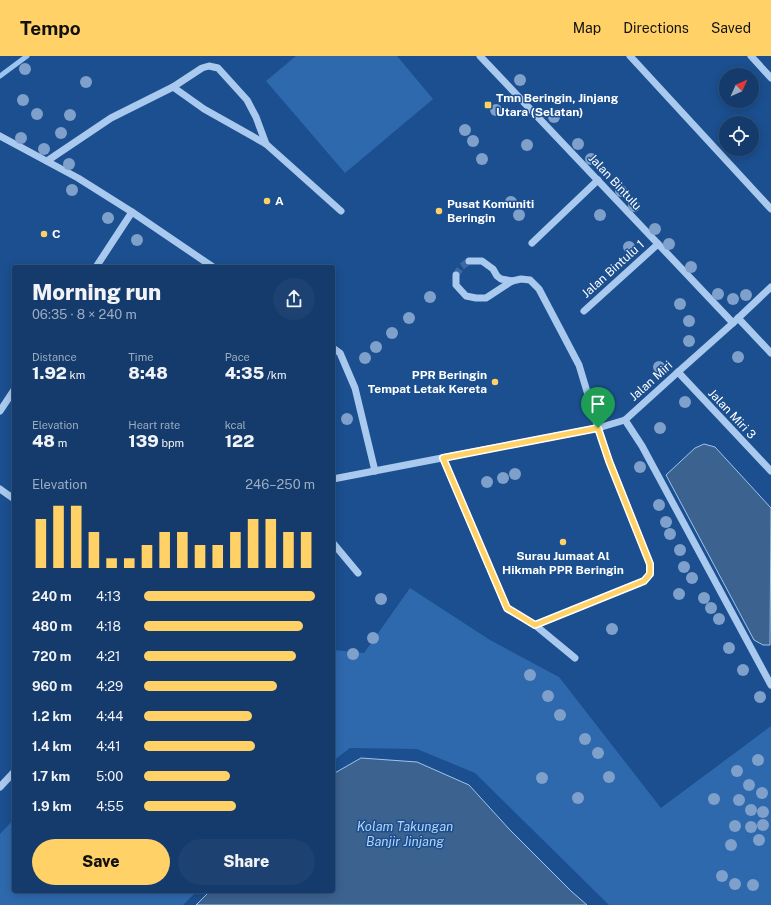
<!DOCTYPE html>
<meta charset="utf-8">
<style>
body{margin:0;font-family:"Public Sans",sans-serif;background:#1d4271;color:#f1f3f6;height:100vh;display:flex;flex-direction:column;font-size:15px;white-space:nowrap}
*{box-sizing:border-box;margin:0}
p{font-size:13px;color:#9dadc1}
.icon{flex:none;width:22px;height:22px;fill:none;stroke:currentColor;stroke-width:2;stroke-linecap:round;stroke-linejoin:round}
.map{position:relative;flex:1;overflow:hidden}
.details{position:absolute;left:12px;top:209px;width:323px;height:628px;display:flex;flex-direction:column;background:#143b6b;border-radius:4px;box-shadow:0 2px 10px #0003,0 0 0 1px #33557e}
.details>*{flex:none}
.needle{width:26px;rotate:45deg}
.buttons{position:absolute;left:719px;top:12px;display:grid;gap:8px}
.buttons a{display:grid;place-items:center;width:40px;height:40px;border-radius:50%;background:#143b6b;box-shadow:0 2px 10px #0003,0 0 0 1px #33557e;font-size:20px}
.pin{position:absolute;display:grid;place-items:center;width:34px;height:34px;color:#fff;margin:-41px -17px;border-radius:50% 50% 50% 0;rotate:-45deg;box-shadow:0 0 4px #0007}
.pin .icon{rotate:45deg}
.round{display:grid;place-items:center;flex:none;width:42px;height:42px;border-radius:21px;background:#1d4271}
.head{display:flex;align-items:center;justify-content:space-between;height:68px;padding:0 20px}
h1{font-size:22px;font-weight:800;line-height:30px}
.figures{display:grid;grid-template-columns:repeat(3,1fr);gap:6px;height:68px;padding:4px 20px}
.figures div{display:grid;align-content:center}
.figures b{font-size:17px;font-weight:800}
.figures small{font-size:11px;font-weight:400}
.figures p{font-size:11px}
.chart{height:112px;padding:8px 20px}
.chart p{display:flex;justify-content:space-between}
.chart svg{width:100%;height:72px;margin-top:4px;stroke:#ffd166;stroke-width:6}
.button{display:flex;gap:8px;margin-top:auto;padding:8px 20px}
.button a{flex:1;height:46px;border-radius:24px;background:#ffd166;color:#111;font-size:16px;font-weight:800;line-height:46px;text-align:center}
.button a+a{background:#1d4271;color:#f1f3f6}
ul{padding:0 20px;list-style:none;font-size:13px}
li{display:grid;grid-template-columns:64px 48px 1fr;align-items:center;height:30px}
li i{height:10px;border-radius:5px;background:#ffd166}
header{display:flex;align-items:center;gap:24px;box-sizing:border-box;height:56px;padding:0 20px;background:#ffd166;color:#111}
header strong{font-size:19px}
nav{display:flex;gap:22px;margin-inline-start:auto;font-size:14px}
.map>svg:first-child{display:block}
.green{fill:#2e69ad}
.water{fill:#3c6290;stroke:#9cc4f0}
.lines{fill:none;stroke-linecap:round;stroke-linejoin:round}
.stream{stroke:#9cc4f0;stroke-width:5}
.minor-tunnel{stroke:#3d69a0;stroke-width:7;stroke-dasharray:7 3.5;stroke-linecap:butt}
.minor{stroke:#a9c9ee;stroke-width:7}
.tree{fill:#7ea0ca}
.route-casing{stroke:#fff;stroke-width:8}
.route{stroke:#ffd166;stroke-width:5}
.poi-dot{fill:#ffd166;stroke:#1b4f8f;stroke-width:1.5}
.labels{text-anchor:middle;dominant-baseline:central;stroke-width:3;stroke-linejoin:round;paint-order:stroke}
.poi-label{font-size:12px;font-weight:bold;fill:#fff;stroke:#1b4f8f;text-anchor:start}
.street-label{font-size:12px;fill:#fff;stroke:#1b4f8f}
.water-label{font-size:13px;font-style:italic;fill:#b5d3f5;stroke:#1b4f8f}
</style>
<header>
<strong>Tempo</strong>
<nav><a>Map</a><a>Directions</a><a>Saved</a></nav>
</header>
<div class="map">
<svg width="771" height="849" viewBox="0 0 771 849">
<rect width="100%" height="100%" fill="#1b4f8f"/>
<!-- green -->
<g class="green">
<polygon points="296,0 397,0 433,43 345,117 266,25"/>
<polygon points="410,532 490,584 559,621 661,752 771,670 771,849 609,849 475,717 417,693 350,692 333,705 333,594 364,597"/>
<polygon points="14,763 14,835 197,835 183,849 0,849 0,778"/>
</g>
<!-- water -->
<g class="water">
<polygon points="704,388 715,391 771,452 770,589 763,589 754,584 666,419 695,392"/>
<polygon points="361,702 417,706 469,729 510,774 571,835 587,849 196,849 210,835 333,835 333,718"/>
</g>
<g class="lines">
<!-- stream -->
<polyline class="stream" points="0,20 27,0"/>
<!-- minor-tunnel -->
<polyline class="minor-tunnel" points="456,219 461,211 469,205"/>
<!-- minor -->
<g class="minor">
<polyline points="480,0 733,267"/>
<polyline points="630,0 771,153"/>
<polyline points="751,0 771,22"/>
<polyline points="173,31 202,12 209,10 218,12 247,44 256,61 266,88"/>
<polyline points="0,80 78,122 132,156 213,211"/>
<polyline points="47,105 111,62 173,31 204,53 266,88 341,155"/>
<polyline points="532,187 598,124"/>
<polyline points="469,205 482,205 493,213 497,220 501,223 512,225"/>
<polyline points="96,211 132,156"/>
<polyline points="584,255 658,188"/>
<polyline points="738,262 771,297"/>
<polyline points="333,292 340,297 355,332 375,415"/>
<polyline points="678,316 771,415"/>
<polyline points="0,355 14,334"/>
<polyline points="625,364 642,390 771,629"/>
<polyline points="443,402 507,553 535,569 644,525 650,518 650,508 609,405 598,372 579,309 539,233 530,224 521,223 512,225 486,242 476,242 466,240 456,229 456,219"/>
<polyline points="333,423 598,372 625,364 678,316 733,267 771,231"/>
<polyline points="0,433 14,443"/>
<polyline points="333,487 358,517"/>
<polyline points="535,569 575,602"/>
<polyline points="0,731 14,716"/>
</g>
</g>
<!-- trees -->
<g class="tree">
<circle cx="25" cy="13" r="6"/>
<circle cx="520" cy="24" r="6"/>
<circle cx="86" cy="26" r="6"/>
<circle cx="23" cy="44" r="6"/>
<circle cx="496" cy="54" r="6"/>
<circle cx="37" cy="58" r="6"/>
<circle cx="70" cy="59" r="6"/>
<circle cx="554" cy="61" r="6"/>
<circle cx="465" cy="74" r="6"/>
<circle cx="61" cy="77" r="6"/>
<circle cx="21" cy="82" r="6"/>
<circle cx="473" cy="85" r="6"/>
<circle cx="578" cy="88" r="6"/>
<circle cx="527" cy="89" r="6"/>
<circle cx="44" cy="93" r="6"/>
<circle cx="482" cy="103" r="6"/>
<circle cx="591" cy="103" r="6"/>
<circle cx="69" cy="108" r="6"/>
<circle cx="72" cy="134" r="6"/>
<circle cx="621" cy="135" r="6"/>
<circle cx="511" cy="146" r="6"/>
<circle cx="634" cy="150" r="6"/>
<circle cx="519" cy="159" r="6"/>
<circle cx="600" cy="159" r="6"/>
<circle cx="108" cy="162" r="6"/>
<circle cx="655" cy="173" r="6"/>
<circle cx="137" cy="184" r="6"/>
<circle cx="669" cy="188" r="6"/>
<circle cx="629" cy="191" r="6"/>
<circle cx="691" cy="211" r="6"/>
<circle cx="718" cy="238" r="6"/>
<circle cx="746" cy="239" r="6"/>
<circle cx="430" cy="241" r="6"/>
<circle cx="733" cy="243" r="6"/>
<circle cx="680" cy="248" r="6"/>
<circle cx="409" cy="262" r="6"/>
<circle cx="689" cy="265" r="6"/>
<circle cx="392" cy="277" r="6"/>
<circle cx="689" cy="285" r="6"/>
<circle cx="376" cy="291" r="6"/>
<circle cx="738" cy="301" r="6"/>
<circle cx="365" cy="302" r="6"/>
<circle cx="659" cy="311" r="6"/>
<circle cx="685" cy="346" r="6"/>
<circle cx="347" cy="363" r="6"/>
<circle cx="660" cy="372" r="6"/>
<circle cx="640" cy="411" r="6"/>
<circle cx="515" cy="418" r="6"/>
<circle cx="503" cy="422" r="6"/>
<circle cx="487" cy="426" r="6"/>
<circle cx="659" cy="449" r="6"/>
<circle cx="666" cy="466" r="6"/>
<circle cx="670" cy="478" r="6"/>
<circle cx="680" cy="494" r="6"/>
<circle cx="684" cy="511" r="6"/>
<circle cx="692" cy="522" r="6"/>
<circle cx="679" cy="538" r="6"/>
<circle cx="704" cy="542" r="6"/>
<circle cx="381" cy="543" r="6"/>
<circle cx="711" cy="552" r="6"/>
<circle cx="719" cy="563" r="6"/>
<circle cx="612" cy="573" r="6"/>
<circle cx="373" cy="582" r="6"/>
<circle cx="729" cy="592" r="6"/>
<circle cx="353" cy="598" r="6"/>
<circle cx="743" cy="614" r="6"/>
<circle cx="530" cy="619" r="6"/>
<circle cx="548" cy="640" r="6"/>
<circle cx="760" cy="641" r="6"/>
<circle cx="560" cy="659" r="6"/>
<circle cx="585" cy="683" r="6"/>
<circle cx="598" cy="697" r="6"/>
<circle cx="758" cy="704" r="6"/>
<circle cx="737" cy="715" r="6"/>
<circle cx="609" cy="721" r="6"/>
<circle cx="542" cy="722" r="6"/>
<circle cx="749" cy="729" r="6"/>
<circle cx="762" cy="737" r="6"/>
<circle cx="578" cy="742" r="6"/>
<circle cx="714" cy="743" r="6"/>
<circle cx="739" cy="744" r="6"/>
<circle cx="751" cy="754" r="6"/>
<circle cx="763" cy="756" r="6"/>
<circle cx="763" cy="769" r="6"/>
<circle cx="735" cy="770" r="6"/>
<circle cx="751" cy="771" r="6"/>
<circle cx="759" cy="784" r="6"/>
<circle cx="731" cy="789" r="6"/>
<circle cx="722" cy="820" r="6"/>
<circle cx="735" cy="828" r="6"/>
<circle cx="753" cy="829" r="6"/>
</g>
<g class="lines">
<!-- route casing -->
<g class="route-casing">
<polygon id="route" points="598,372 609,405 650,508 650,518 644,525 535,569 507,552 443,402"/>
</g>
<!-- route -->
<use href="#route" class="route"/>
</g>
<!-- markers -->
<g class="poi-dot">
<rect x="484" y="45" width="8" height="8" rx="2"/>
<circle cx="267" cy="145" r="4"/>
<circle cx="439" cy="155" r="4"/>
<circle cx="44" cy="178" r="4"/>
<circle cx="495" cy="326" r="4"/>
<circle cx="563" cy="486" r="4"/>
</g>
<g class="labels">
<!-- poi labels -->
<g class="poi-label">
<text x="496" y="42">Tmn Beringin, Jinjang<tspan x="496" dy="14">Utara (Selatan)</tspan></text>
<text x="275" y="145">A</text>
<text x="447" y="148">Pusat Komuniti<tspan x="447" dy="14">Beringin</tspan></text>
<text x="52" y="178">C</text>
<text x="487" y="319" text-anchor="end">PPR Beringin<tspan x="487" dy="14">Tempat Letak Kereta</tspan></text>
<text x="563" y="500" text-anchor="middle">Surau Jumaat Al<tspan x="563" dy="14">Hikmah PPR Beringin</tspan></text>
</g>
<!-- street labels -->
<g class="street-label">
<text transform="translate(615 126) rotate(47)">Jalan Bintulu</text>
<text transform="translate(613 213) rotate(-42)">Jalan Bintulu 1</text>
<text transform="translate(651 325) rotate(-42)">Jalan Miri</text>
<text transform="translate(732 358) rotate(47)">Jalan Miri 3</text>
</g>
<!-- water labels -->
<g class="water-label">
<text x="405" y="770">Kolam Takungan<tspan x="405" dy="15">Banjir Jinjang</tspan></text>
</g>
</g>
</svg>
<div class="buttons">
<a><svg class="needle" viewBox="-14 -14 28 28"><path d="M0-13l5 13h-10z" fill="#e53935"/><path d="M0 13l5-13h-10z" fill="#9dadc1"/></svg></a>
<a><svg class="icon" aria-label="locate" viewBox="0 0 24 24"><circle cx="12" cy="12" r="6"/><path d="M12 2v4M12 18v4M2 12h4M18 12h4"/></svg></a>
</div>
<div class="pin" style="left:598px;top:372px;background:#1e9e55"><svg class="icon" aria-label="arrive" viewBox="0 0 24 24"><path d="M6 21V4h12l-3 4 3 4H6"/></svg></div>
<section class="details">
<div class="head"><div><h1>Morning run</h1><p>06:35 · 8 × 240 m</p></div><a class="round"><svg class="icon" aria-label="share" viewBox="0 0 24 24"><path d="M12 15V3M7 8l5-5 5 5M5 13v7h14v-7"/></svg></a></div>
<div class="figures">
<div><p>Distance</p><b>1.92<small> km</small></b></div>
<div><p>Time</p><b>8:48</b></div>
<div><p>Pace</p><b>4:35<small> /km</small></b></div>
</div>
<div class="figures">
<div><p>Elevation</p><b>48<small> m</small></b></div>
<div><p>Heart rate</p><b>139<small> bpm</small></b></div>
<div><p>kcal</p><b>122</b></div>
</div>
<div class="chart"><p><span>Elevation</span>246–250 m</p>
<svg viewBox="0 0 160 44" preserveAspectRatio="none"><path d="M5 44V14M15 44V6M25 44V6M35 44V22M45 44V38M55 44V38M65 44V30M75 44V22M85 44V22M95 44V30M105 44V30M115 44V22M125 44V14M135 44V14M145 44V22M155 44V22"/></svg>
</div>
<ul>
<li><b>240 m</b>4:13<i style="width:100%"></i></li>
<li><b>480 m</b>4:18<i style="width:93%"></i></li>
<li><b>720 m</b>4:21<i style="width:89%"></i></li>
<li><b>960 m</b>4:29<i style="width:78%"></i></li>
<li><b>1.2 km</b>4:44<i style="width:63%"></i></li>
<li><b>1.4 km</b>4:41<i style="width:65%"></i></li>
<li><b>1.7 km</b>5:00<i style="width:50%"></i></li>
<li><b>1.9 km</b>4:55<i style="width:54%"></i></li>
</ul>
<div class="button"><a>Save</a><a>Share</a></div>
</section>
</div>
